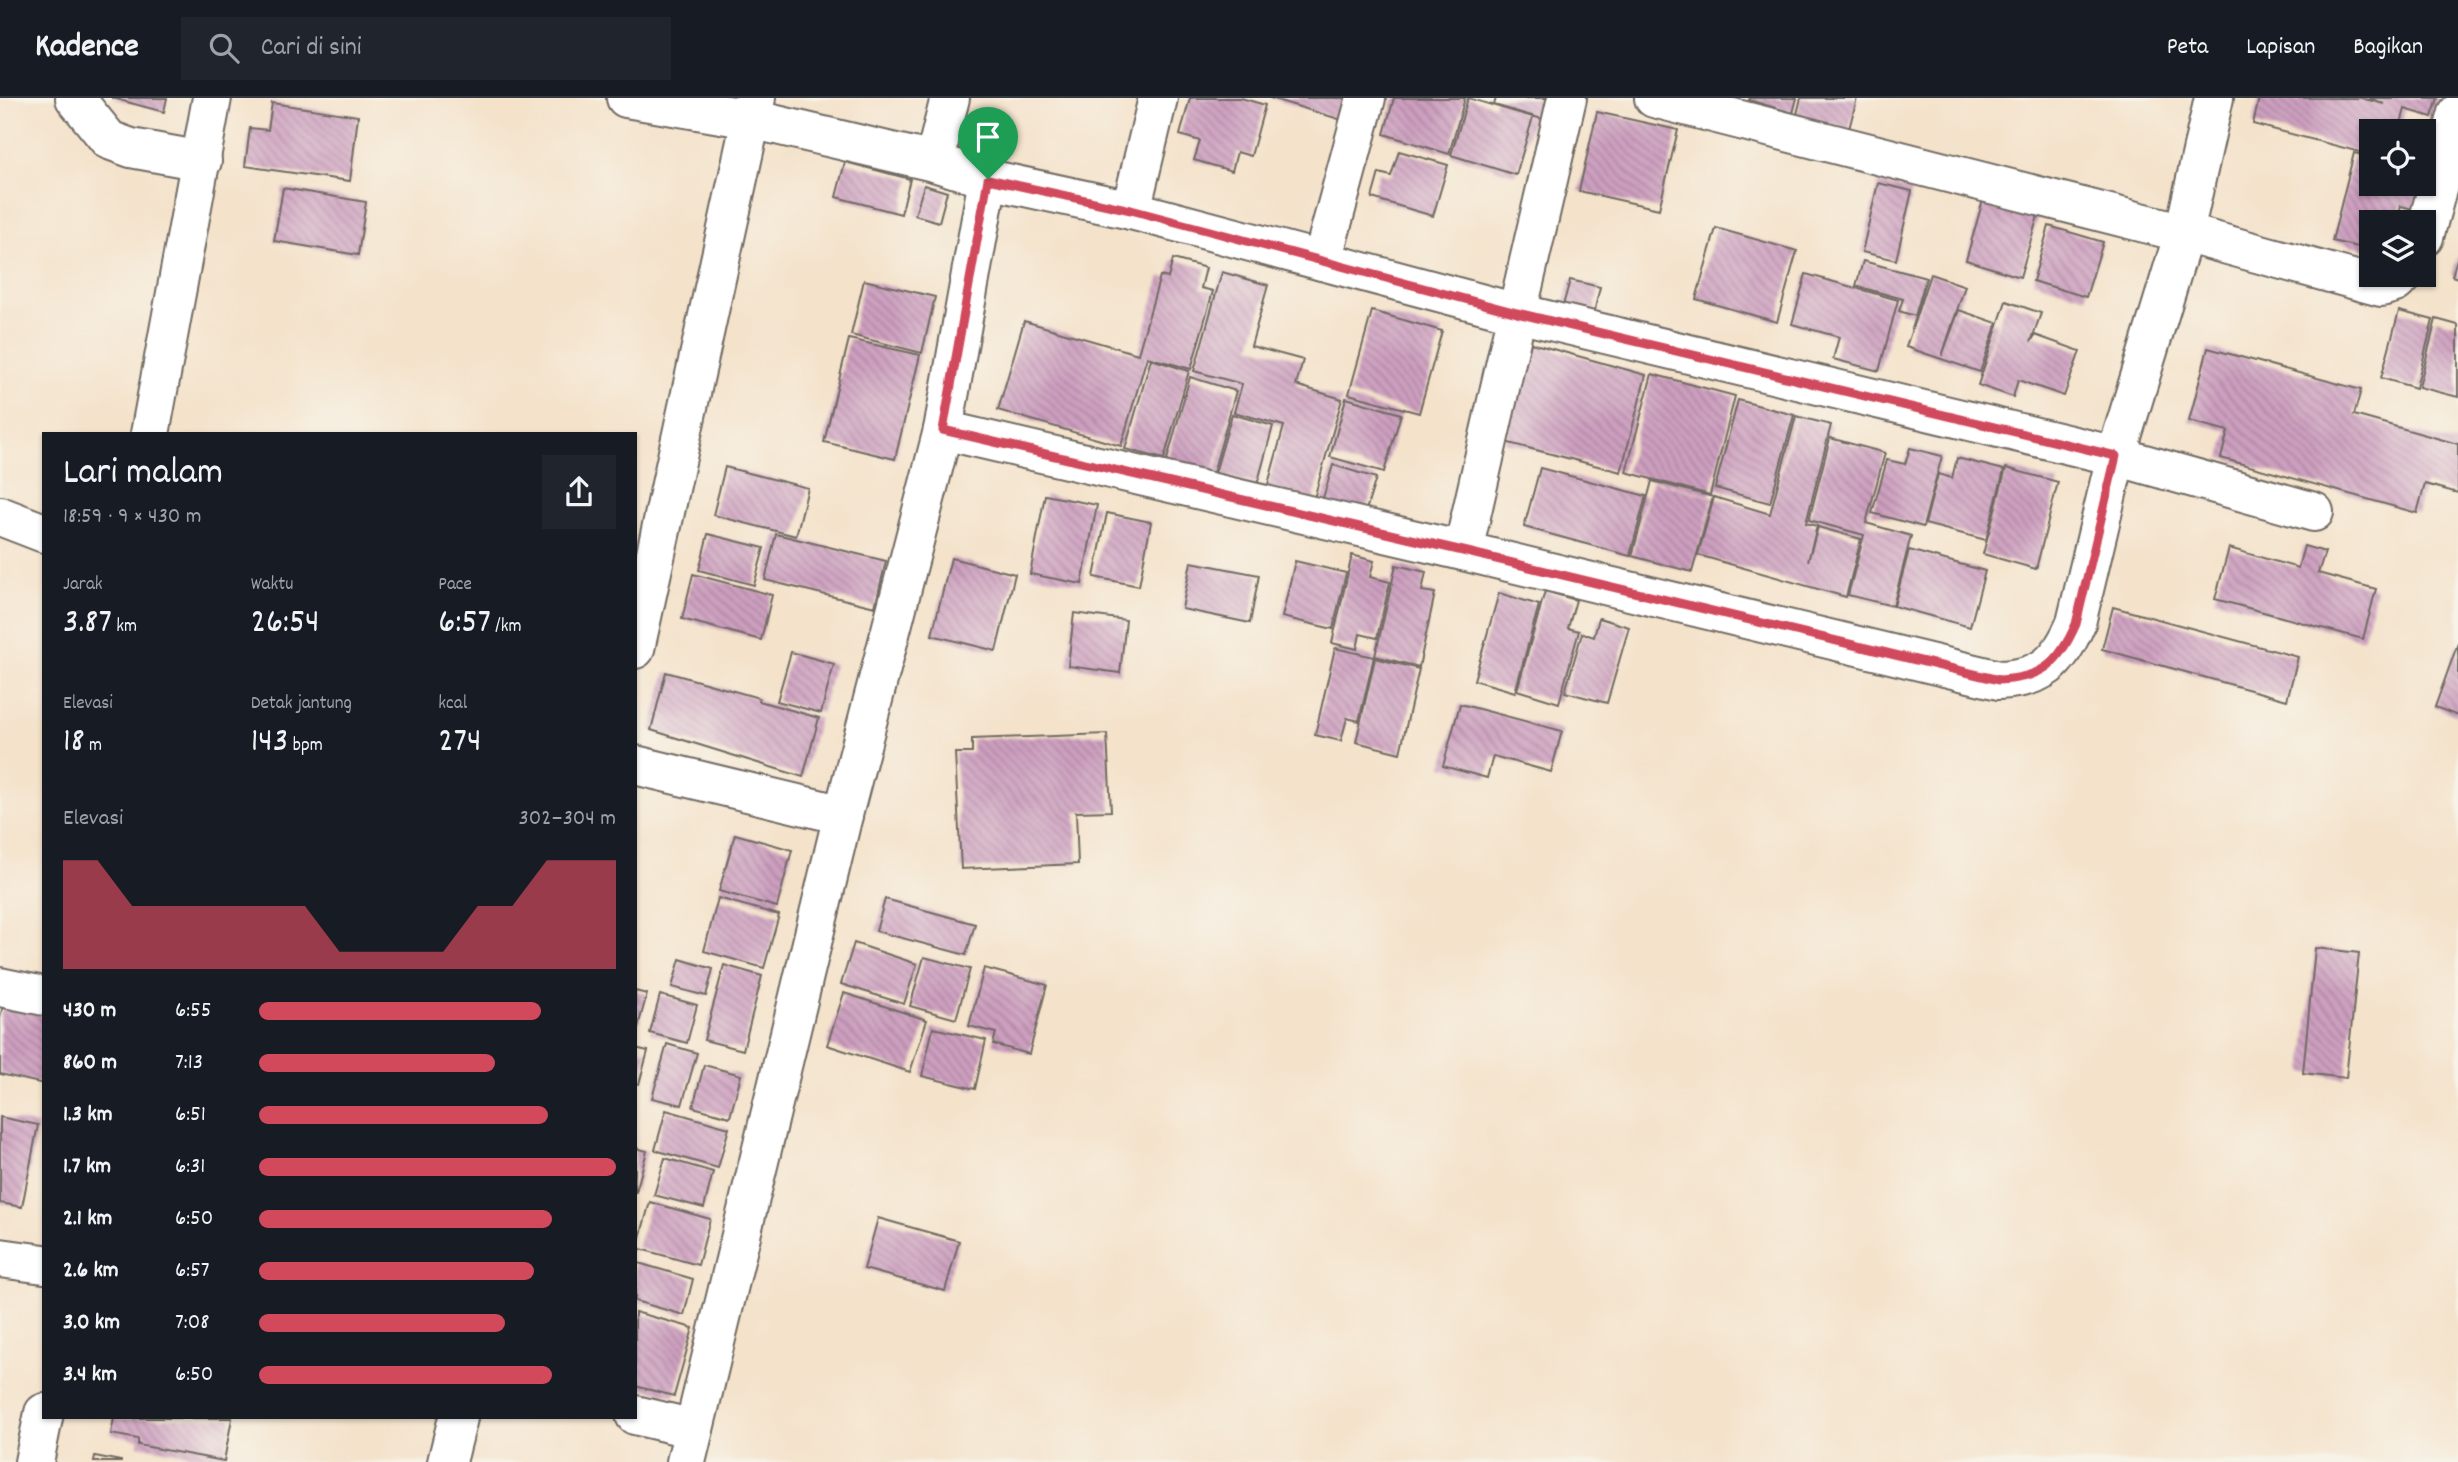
<!DOCTYPE html>
<html lang="id">
<meta charset="utf-8">
<style>
body{margin:0;font-family:Dekko,sans-serif;background:#20242c;color:#f1f3f6;height:100vh;display:flex;flex-direction:column;font-size:26px;white-space:nowrap}
*{box-sizing:border-box;margin:0}
p{font-size:23px;color:#9ea1a6}
.icon{flex:none;width:38px;height:38px;fill:none;stroke:currentColor;stroke-width:2;stroke-linecap:round;stroke-linejoin:round}
.map{position:relative;flex:1;overflow:hidden}
.details{position:absolute;left:42px;top:334px;width:595px;height:987px;display:flex;flex-direction:column;background:#171b24;border-radius:0px;box-shadow:0 2px 5px #0004}
.details>*{flex:none}
.buttons{position:absolute;left:2359px;top:21px;display:grid;gap:14px}
.buttons a{display:grid;place-items:center;width:77px;height:77px;border-radius:0px;background:#171b24;box-shadow:0 2px 5px #0004;font-size:35px}
.pin{position:absolute;display:grid;place-items:center;width:60px;height:60px;color:#fff;margin:-72px -30px;border-radius:50% 50% 50% 0;rotate:-45deg;box-shadow:0 0 7px #0007}
.pin .icon{rotate:45deg}
.round{display:grid;place-items:center;flex:none;width:74px;height:74px;border-radius:0px;background:#20242c}
.summary{display:flex;align-items:center;justify-content:space-between;height:119px;padding:0 21px}
h1{font-size:38px;font-weight:600;line-height:52px}
.figures{display:grid;grid-template-columns:repeat(3,1fr);gap:10px;height:119px;padding:7px 21px}
.figures div{display:grid;align-content:center}
.figures b{font-size:35px;font-weight:600}
.figures small{font-size:19px;font-weight:400}
.figures p{font-size:19px}
.chart{height:196px;padding:14px 21px}
.chart p{display:flex;justify-content:space-between}
.chart svg{width:100%;height:126px;margin-top:7px;fill:#d1495b;opacity:.7}
ul{padding:0 21px;list-style:none;font-size:23px}
li{display:grid;grid-template-columns:112px 84px 1fr;align-items:center;height:52px}
li i{height:18px;border-radius:9px;background:#d1495b}
header{display:flex;align-items:center;gap:42px;box-sizing:border-box;height:98px;padding:0 35px;background:#171b24;border-bottom:2px solid #363941}
header strong{font-size:33px}
nav{display:flex;gap:38px;margin-inline-start:auto;font-size:24px}
.search{width:490px;height:63px;background:#20242c;display:flex;align-items:center;gap:18px;box-sizing:border-box;padding:0 24px;border-radius:0px;color:#9ea1a6;font-size:26px}
.map>svg:first-child{display:block}
.building{fill:url(#building-back-hatch)}
.lines{fill:none;stroke-linecap:round;stroke-linejoin:round}
.minor-casing{stroke:#716b63;stroke-width:42}
.minor{stroke:#fff;stroke-width:38}
.route-casing{stroke:#fff;stroke-width:14}
.route{stroke:#d1495b;stroke-width:9}
</style>
<header>
<strong>Kadence</strong>
<div class="search"><svg class="icon" aria-label="search" viewBox="0 0 24 24"><circle cx="10" cy="10" r="6"/><path d="M15 15l6 6"/></svg>Cari di sini</div>
<nav><a>Peta</a><a>Lapisan</a><a>Bagikan</a></nav>
</header>
<div class="map">
<svg width="2458" height="1364" viewBox="0 0 2458 1364">
<defs>
<pattern id="building-back-hatch" width="6" height="6" patternUnits="userSpaceOnUse" patternTransform="scale(1.75)"><rect width="6" height="6" fill="#cd9fc0"/><path d="M-1 5l2 2M0 0l6 6M5-1l2 2" fill="none" stroke="#a7829c"/></pattern>
</defs>
<rect width="100%" height="100%" fill="#f7f3e8"/>
<filter id="ink" filterUnits="userSpaceOnUse"><feTurbulence type="fractalNoise" baseFrequency=".0143" numOctaves="2"/><feDisplacementMap in="SourceGraphic" scale="14" xChannelSelector="R" yChannelSelector="G"/><feConvolveMatrix kernelMatrix="1 2 1 2 8 2 1 2 1" color-interpolation-filters="sRGB"/></filter>
<filter id="wash" filterUnits="userSpaceOnUse"><feTurbulence type="fractalNoise" baseFrequency=".00686" numOctaves="4" result="noise"/><feDisplacementMap in="SourceGraphic" scale="28" xChannelSelector="R" yChannelSelector="G"/><feGaussianBlur stdDeviation="1.57" result="paint"/><feColorMatrix in="noise" values="0 0 0 0 0 0 0 0 0 0 0 0 0 0 0 0 0 1.4 0 .05"/><feComposite in="paint" operator="in"/></filter>
<g filter="url(#wash)">
<rect width="100%" height="100%" fill="#f4e2ca"/>
<g id="blocks">
<!-- building -->
<g class="building">
<polygon points="112,0 167,0 164,14"/>
<polygon points="1190,0 1241,0 1265,7 1251,58 1237,54 1232,73 1194,62 1200,43 1180,37"/>
<polygon points="1270,0 1349,0 1342,22"/>
<polygon points="1394,0 1465,0 1449,56 1384,36"/>
<polygon points="1468,0 1533,19 1516,77 1451,57"/>
<polygon points="1496,0 1549,0 1542,21 1494,7"/>
<polygon points="1750,0 1797,0 1793,15 1749,2"/>
<polygon points="1801,0 1857,0 1849,31 1797,16"/>
<polygon points="2259,0 2361,0 2384,6 2369,0 2438,0 2432,19 2405,11 2399,33 2371,33 2371,57 2253,26"/>
<polygon points="272,5 358,18 350,83 245,68 250,30 268,32"/>
<polygon points="1597,14 1678,32 1659,111 1579,93"/>
<polygon points="1399,53 1448,67 1433,118 1372,100 1379,75 1391,78"/>
<polygon points="2354,55 2371,59 2371,86 2424,86 2424,114 2401,108 2397,124 2371,124 2371,152 2332,143"/>
<polygon points="845,64 910,81 901,116 836,99"/>
<polygon points="1878,85 1912,93 1896,162 1862,154"/>
<polygon points="924,87 947,94 939,124 915,117"/>
<polygon points="283,90 366,104 358,157 274,143"/>
<polygon points="1985,95 2040,111 2020,179 1966,162"/>
<polygon points="2049,128 2103,144 2086,199 2033,183"/>
<polygon points="1716,130 1797,153 1777,224 1696,201"/>
<polygon points="2458,157 2458,180 2452,178"/>
<polygon points="1173,161 1206,170 1201,190 1213,193 1191,271 1147,259 1121,348 998,312 1024,223 1138,256 1160,178 1168,180"/>
<polygon points="1863,163 1926,180 1915,218 1899,213 1903,201 1856,188"/>
<polygon points="1222,174 1268,187 1251,248 1303,262 1296,287 1342,301 1313,404 1267,390 1284,328 1234,314 1242,286 1194,273"/>
<polygon points="1806,176 1898,202 1879,273 1833,261 1839,239 1792,226"/>
<polygon points="1930,176 1965,188 1942,258 1959,212 1997,225 1980,274 1906,249"/>
<polygon points="864,182 935,199 922,255 851,237"/>
<polygon points="1570,182 1600,189 1593,219 1562,211"/>
<polygon points="2006,203 2041,215 2031,244 2035,237 2080,253 2064,298 2018,282 2013,299 1978,287"/>
<polygon points="1372,213 1442,233 1419,315 1349,296"/>
<polygon points="2399,213 2433,222 2416,290 2381,280"/>
<polygon points="2436,221 2458,227 2458,299 2419,289"/>
<polygon points="849,241 920,257 895,361 824,344"/>
<polygon points="1531,245 1646,277 1621,374 1505,344"/>
<polygon points="2208,250 2361,292 2354,317 2458,346 2458,395 2425,386 2417,415 2221,360 2228,333 2189,323"/>
<polygon points="1151,261 1189,273 1164,361 1125,351"/>
<polygon points="1652,276 1735,298 1710,397 1626,374"/>
<polygon points="1190,279 1236,293 1211,382 1165,369"/>
<polygon points="1346,300 1401,316 1384,374 1330,359"/>
<polygon points="1738,302 1794,317 1770,405 1715,390"/>
<polygon points="1232,316 1273,328 1257,387 1215,375"/>
<polygon points="1796,318 1831,327 1806,425 1817,428 1808,463 1818,429 1861,441 1846,499 1698,457 1714,399 1770,416"/>
<polygon points="1830,340 1885,355 1866,425 1911,438 1893,508 1848,497 1864,437 1809,422"/>
<polygon points="1910,350 1942,358 1923,429 1872,415 1887,362 1905,366"/>
<polygon points="1957,360 2004,372 1986,442 1925,426 1938,376 1952,380"/>
<polygon points="1333,367 1376,380 1363,422 1320,410"/>
<polygon points="725,369 808,390 796,438 713,417"/>
<polygon points="1540,370 1646,398 1630,458 1524,429"/>
<polygon points="2006,370 2058,384 2036,471 1983,456"/>
<polygon points="1652,383 1713,399 1692,474 1632,458"/>
<polygon points="1045,397 1097,407 1082,486 1030,476"/>
<polygon points="1107,415 1151,424 1139,488 1094,479"/>
<polygon points="708,436 764,450 754,487 699,472"/>
<polygon points="776,436 886,463 875,509 765,482"/>
<polygon points="2304,448 2325,454 2318,475 2376,491 2363,541 2215,501 2229,450 2298,470"/>
<polygon points="1909,452 1985,473 1970,529 1894,508"/>
<polygon points="1352,457 1374,463 1370,479 1390,484 1377,540 1360,536 1357,551 1332,545"/>
<polygon points="951,460 1015,476 996,553 932,537"/>
<polygon points="1295,463 1346,475 1333,531 1282,519"/>
<polygon points="1191,464 1259,477 1250,525 1182,511"/>
<polygon points="1396,467 1426,474 1422,493 1435,495 1419,569 1375,558"/>
<polygon points="693,476 772,497 761,542 682,521"/>
<polygon points="1545,493 1576,502 1568,530 1579,533 1559,605 1517,592"/>
<polygon points="1499,495 1539,507 1515,594 1474,582"/>
<polygon points="2113,509 2298,559 2287,602 2102,551"/>
<polygon points="1074,515 1126,522 1120,575 1068,568"/>
<polygon points="1599,520 1629,529 1607,605 1565,594 1582,535 1594,539"/>
<polygon points="2458,545 2458,618 2435,609"/>
<polygon points="1335,550 1374,559 1359,623 1347,620 1341,643 1315,637"/>
<polygon points="791,554 834,566 821,615 777,603"/>
<polygon points="1375,560 1419,571 1400,655 1356,644"/>
<polygon points="666,574 759,600 759,603 819,620 803,679 651,632"/>
<polygon points="1460,606 1562,633 1551,674 1493,658 1487,680 1443,668"/>
<polygon points="1107,636 1111,713 1076,714 1078,766 961,771 955,655 972,655 972,641"/>
<polygon points="735,736 792,752 777,809 719,793"/>
<polygon points="718,800 779,817 764,870 704,853"/>
<polygon points="885,801 975,826 966,857 876,833"/>
<polygon points="854,845 917,866 904,906 841,886"/>
<polygon points="2315,850 2359,855 2346,980 2303,975"/>
<polygon points="924,859 970,871 956,921 910,908"/>
<polygon points="680,861 713,871 706,898 672,889"/>
<polygon points="724,867 762,878 743,952 704,942"/>
<polygon points="984,870 1047,887 1029,956 993,946 996,935 969,928"/>
<polygon points="635,893 647,896 636,936 635,936"/>
<polygon points="844,895 927,922 910,974 827,947"/>
<polygon points="660,897 697,907 687,945 650,935"/>
<polygon points="3,907 44,917 44,986 0,976 0,920"/>
<polygon points="933,930 986,942 975,991 922,978"/>
<polygon points="667,946 697,955 682,1007 652,1000"/>
<polygon points="635,950 648,953 639,986 635,985"/>
<polygon points="704,967 741,977 730,1019 693,1009"/>
<polygon points="666,1012 729,1030 718,1070 655,1052"/>
<polygon points="0,1019 38,1027 22,1109 0,1105"/>
<polygon points="635,1050 647,1053 636,1094 635,1094"/>
<polygon points="665,1060 713,1074 704,1110 654,1097"/>
<polygon points="650,1104 710,1121 698,1167 637,1150"/>
<polygon points="878,1120 959,1143 945,1193 864,1171"/>
<polygon points="635,1164 693,1181 684,1217 635,1203"/>
<polygon points="635,1214 693,1230 674,1298 635,1288"/>
<polygon points="114,1320 232,1320 224,1363 138,1347 138,1341 111,1336"/>
<polygon points="95,1358 121,1363 121,1364 94,1364"/>
</g>
</g>
</g>
<g filter="url(#ink)">
<use href="#blocks" fill-opacity="0" stroke="#716b63" stroke-width="2"/>
<g class="lines">
<!-- minor casing -->
<g class="minor-casing">
<g id="minor">
<polyline points="75,0 109,42 131,50 202,63"/>
<polyline points="626,0 751,21 756,0"/>
<polyline points="1654,0 2184,135 2381,189 2395,185 2404,177"/>
<polyline points="934,64 950,0"/>
<polyline points="1131,112 1158,0"/>
<polyline points="2424,139 2458,15"/>
<polyline points="1322,163 1366,0"/>
<polyline points="943,332 1463,453 1517,215 2116,358 2184,135 2214,0"/>
<polyline points="150,336 212,0"/>
<polyline points="0,418 44,435"/>
<path d="M1463 453 1999 582C2043 580 2059 565 2076 525L2116 358 2314 414"/>
<polyline points="635,551 751,21 934,64 988,81 1131,112 1517,215 1567,0"/>
<polyline points="635,667 843,717"/>
<polyline points="0,889 44,898"/>
<polyline points="0,1160 44,1166"/>
<polyline points="635,1317 694,1331"/>
<polyline points="34,1364 44,1315"/>
<polyline points="447,1364 458,1320"/>
<polyline points="686,1364 843,717 943,332 988,81"/>
</g>
</g>
<!-- minor -->
<use href="#minor" class="minor"/>
</g>
</g>
<g class="lines" filter="url(#ink)">
<!-- route casing -->
<g class="route-casing">
<path id="route" d="M988 81 1131 112 1517 215 2116 358 2076 526C2059 565 2043 580 1999 582L1463 453 943 332Z"/>
</g>
<!-- route -->
<use href="#route" class="route"/>
</g>
</svg>
<div class="buttons">
<a><svg class="icon" aria-label="locate" viewBox="0 0 24 24"><circle cx="12" cy="12" r="6"/><path d="M12 2v4M12 18v4M2 12h4M18 12h4"/></svg></a>
<a><svg class="icon" aria-label="layers" viewBox="0 0 24 24"><path d="M12 4l9 5-9 5-9-5zM3 14l9 5 9-5"/></svg></a>
</div>
<div class="pin" style="left:988px;top:81px;background:#1e9e55"><svg class="icon" aria-label="arrive" viewBox="0 0 24 24"><path d="M6 21V4h12l-3 4 3 4H6"/></svg></div>
<section class="details">
<div class="summary"><div><h1>Lari malam</h1><p>18:59 · 9 × 430 m</p></div><a class="round"><svg class="icon" aria-label="share" viewBox="0 0 24 24"><path d="M12 15V3M7 8l5-5 5 5M5 13v7h14v-7"/></svg></a></div>
<div class="figures">
<div><p>Jarak</p><b>3.87<small> km</small></b></div>
<div><p>Waktu</p><b>26:54</b></div>
<div><p>Pace</p><b>6:57<small> /km</small></b></div>
</div>
<div class="figures">
<div><p>Elevasi</p><b>18<small> m</small></b></div>
<div><p>Detak jantung</p><b>143<small> bpm</small></b></div>
<div><p>kcal</p><b>274</b></div>
</div>
<div class="chart"><p><span>Elevasi</span>302–304 m</p>
<svg viewBox="0 0 160 44" preserveAspectRatio="none"><path d="M0 44V6L10 6L20 22L30 22L40 22L50 22L60 22L70 22L80 38L90 38L100 38L110 38L120 22L130 22L140 6L150 6L160 6V44z"/></svg>
</div>
<ul>
<li><b>430 m</b>6:55<i style="width:79%"></i></li>
<li><b>860 m</b>7:13<i style="width:66%"></i></li>
<li><b>1.3 km</b>6:51<i style="width:81%"></i></li>
<li><b>1.7 km</b>6:31<i style="width:100%"></i></li>
<li><b>2.1 km</b>6:50<i style="width:82%"></i></li>
<li><b>2.6 km</b>6:57<i style="width:77%"></i></li>
<li><b>3.0 km</b>7:08<i style="width:69%"></i></li>
<li><b>3.4 km</b>6:50<i style="width:82%"></i></li>
</ul>
</section>
</div>
